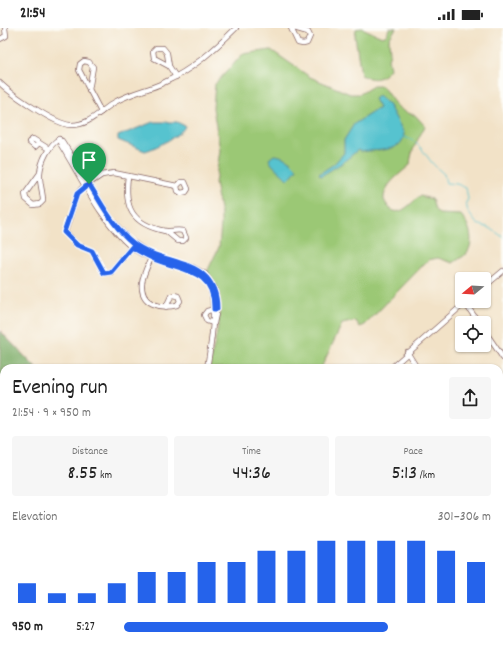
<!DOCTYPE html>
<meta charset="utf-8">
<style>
body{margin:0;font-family:Dekko,sans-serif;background:#f6f6f6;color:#222;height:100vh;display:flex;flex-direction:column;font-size:15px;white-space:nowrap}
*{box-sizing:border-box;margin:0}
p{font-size:13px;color:#767676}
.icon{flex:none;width:22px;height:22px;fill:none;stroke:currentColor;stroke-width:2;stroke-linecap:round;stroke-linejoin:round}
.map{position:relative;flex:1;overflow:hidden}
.side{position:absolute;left:0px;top:336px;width:503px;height:286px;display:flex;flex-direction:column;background:#fff;border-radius:12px 12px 0 0;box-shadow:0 1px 3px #0004}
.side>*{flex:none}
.needle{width:26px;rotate:252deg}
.buttons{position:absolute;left:455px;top:244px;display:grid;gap:8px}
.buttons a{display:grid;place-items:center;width:36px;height:36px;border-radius:4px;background:#fff;box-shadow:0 1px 3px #0004;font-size:20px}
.pin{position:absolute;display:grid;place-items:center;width:34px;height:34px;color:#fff;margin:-41px -17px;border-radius:50% 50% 50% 0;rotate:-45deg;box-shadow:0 0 4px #0007}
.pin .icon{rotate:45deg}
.round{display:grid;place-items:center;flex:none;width:42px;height:42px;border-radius:4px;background:#f6f6f6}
.head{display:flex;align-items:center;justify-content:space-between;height:68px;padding:0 12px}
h1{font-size:22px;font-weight:600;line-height:30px}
.metrics{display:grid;grid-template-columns:repeat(3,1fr);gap:6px;height:68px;padding:4px 12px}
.metrics div{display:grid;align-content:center;border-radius:4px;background:#f6f6f6;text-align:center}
.metrics b{font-size:20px;font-weight:600}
.metrics small{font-size:11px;font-weight:400}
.metrics p{font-size:11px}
.chart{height:112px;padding:8px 12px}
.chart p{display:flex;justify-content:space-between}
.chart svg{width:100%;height:72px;margin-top:4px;stroke:#2563eb;stroke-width:6}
ul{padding:0 12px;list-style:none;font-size:13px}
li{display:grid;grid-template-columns:64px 48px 1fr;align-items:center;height:30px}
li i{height:10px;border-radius:5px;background:#2563eb}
.status{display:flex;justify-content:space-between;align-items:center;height:28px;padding:0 20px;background:#fff;direction:ltr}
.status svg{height:11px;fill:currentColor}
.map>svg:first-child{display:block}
.built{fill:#f5d3c1}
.green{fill:#9bc875;stroke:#727450}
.forest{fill:#7cac66;stroke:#636648}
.water{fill:#56c3cf;stroke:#50717d}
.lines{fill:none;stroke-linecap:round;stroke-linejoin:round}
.stream{stroke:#56c3cf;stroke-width:1}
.minor-casing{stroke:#856362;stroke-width:6}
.major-casing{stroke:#856362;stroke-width:8}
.minor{stroke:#fff;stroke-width:4.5}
.major{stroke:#fff;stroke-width:6}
.route-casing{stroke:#fff;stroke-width:8}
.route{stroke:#2563eb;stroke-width:5}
</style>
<div class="status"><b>21:54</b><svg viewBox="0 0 49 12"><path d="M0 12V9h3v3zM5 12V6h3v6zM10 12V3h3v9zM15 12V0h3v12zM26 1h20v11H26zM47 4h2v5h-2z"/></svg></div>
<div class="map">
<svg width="503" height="622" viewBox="0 0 503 622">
<rect width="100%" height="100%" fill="#fdfcf7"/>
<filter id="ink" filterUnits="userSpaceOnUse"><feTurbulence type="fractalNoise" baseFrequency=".025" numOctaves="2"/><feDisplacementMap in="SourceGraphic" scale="8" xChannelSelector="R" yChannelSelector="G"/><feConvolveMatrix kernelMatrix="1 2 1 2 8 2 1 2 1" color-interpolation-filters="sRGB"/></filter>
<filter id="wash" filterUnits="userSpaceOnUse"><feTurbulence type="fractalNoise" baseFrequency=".012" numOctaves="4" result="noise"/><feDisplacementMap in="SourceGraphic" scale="16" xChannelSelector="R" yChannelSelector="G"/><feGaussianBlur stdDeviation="0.9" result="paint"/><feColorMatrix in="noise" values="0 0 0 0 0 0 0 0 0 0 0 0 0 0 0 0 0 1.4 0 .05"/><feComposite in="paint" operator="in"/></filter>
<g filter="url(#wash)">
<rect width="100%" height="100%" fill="#f2e2c7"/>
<!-- built -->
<polygon class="built" points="0,301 37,340 4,340 4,618 71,618 70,622 0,622"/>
<!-- green -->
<g class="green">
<path d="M362 0 382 9 387 7 389 0H396L389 11 390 25 388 31 390 41C381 52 374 53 361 47L355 8 356 1Z"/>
<path d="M271 22 310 49 350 66H360L373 58H382C393 72 397 84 415 87L425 98C418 112 411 121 410 137 400 146 383 157 384 172 396 195 407 178 420 168L432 171 435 182 439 186 461 187C469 196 476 214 466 226 463 229 457 232 453 235L438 230 428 232 365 297 360 299 356 293 342 296 321 340H209C215 311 230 270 206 246L219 219 221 196V187L215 155 220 122 213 80 215 56 243 26Z"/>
</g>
<!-- forest -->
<polygon class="forest" points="0,303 36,340 4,340 4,579 0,579"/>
<!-- water -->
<g class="water">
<path d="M378 68 388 76 404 105C404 126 374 121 361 124L358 122 342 135 321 148 319 146 334 136 344 125V112L354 96 379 80 374 71Z"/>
<path d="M153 94H177L185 98C183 106 154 121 145 123L118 112V108Z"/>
<path d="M274 127C282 127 293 134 297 141L290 150 287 151C282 145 271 138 269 131Z"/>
</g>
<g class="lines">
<!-- stream -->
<path class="stream" d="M404 109C421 113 425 129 437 140 439 142 442 144 444 146L446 155 457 156 466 160 468 171 466 175 468 184 477 196 490 200 503 209"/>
</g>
</g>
<g filter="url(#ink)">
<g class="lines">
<!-- minor casing -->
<g class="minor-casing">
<g id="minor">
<polyline points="291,0 298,15 303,16 307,15 310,8 308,4 294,0"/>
<polyline points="0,11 6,8 5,0"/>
<polyline points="169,38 154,30 153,23 156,20 163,20 167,25 169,38 176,49"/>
<path d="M0 55C11 66 55 96 70 97 89 98 100 83 115 74 130 65 148 62 163 55 192 42 214 22 236 0"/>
<polyline points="89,62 93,39 89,34 84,33 80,36 79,42 101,84"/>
<path d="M59 111 61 117C81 149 102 194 130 218 145 230 165 235 183 240 213 249 213 262 213 289 213 306 210 322 207 340"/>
<polyline points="62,113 112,192 128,211 152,227 192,239 205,246 211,255 216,266 217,281 214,295"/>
<polyline points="39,115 35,119 29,114 33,111 49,121"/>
<path d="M40 145 25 166 26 171 33 177 40 176 43 173C43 164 39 154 40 145 41 133 49 117 59 111"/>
<path d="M128 148C124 179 131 196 165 203 171 204 177 201 183 203L186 210 183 213H178L166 203"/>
<polyline points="134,216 111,244 104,245 92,223 77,217 65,204 77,166 81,161 102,147 114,145 177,158 181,154 185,154 188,161 186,164 181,165 178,163 177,158"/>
<path d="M152 228C148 237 143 246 142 255 140 277 161 281 177 277L180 273 178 268 174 267 171 268 166 279"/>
<polyline points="484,259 503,243"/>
<polyline points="465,275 479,295"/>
<polyline points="214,295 207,293 204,287 207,283 215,281"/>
<polyline points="484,302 503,330"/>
<polyline points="407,324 417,340"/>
<polyline points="391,340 467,273"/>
<polyline points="499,459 503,456"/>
<polyline points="499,543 503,543"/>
<polyline points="320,618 322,622"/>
<polyline points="258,622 258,618"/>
</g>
</g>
<!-- major casing -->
<g class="major-casing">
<g id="major">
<polyline points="0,587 4,587"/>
<polyline points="499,593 503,592"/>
</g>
</g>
<!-- minor -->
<use href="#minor" class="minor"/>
<!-- major -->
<use href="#major" class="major"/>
</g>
</g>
<g class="lines" filter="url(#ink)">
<!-- route casing -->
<g class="route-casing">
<path id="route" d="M89 156C102 176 113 199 133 215 165 240 217 228 217 281H214C215 245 189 243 162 234 151 230 142 225 132 219L111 244 104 245 92 223 77 217 64 204 77 166Z"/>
</g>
<!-- route -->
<use href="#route" class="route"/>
</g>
</svg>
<div class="buttons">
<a><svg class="needle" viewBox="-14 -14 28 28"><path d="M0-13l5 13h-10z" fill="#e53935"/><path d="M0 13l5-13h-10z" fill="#767676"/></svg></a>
<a><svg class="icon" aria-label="locate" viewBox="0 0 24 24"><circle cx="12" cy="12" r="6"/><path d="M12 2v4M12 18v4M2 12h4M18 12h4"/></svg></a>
</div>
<div class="pin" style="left:89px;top:156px;background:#1e9e55"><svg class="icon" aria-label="arrive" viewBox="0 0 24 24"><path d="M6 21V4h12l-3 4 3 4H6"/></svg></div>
<section class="side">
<div class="head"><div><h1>Evening run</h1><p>21:54 · 9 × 950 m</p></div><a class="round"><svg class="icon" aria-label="share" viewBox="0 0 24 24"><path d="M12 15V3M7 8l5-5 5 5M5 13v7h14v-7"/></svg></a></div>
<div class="metrics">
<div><p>Distance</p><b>8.55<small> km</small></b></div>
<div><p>Time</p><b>44:36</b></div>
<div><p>Pace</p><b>5:13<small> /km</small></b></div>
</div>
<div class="chart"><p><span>Elevation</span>301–306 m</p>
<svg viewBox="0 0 160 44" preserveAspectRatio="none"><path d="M5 44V32M15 44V38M25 44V38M35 44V32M45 44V25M55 44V25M65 44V19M75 44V19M85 44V12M95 44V12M105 44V6M115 44V6M125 44V6M135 44V6M145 44V12M155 44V19"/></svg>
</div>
<ul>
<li><b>950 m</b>5:27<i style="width:72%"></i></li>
</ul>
</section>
</div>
